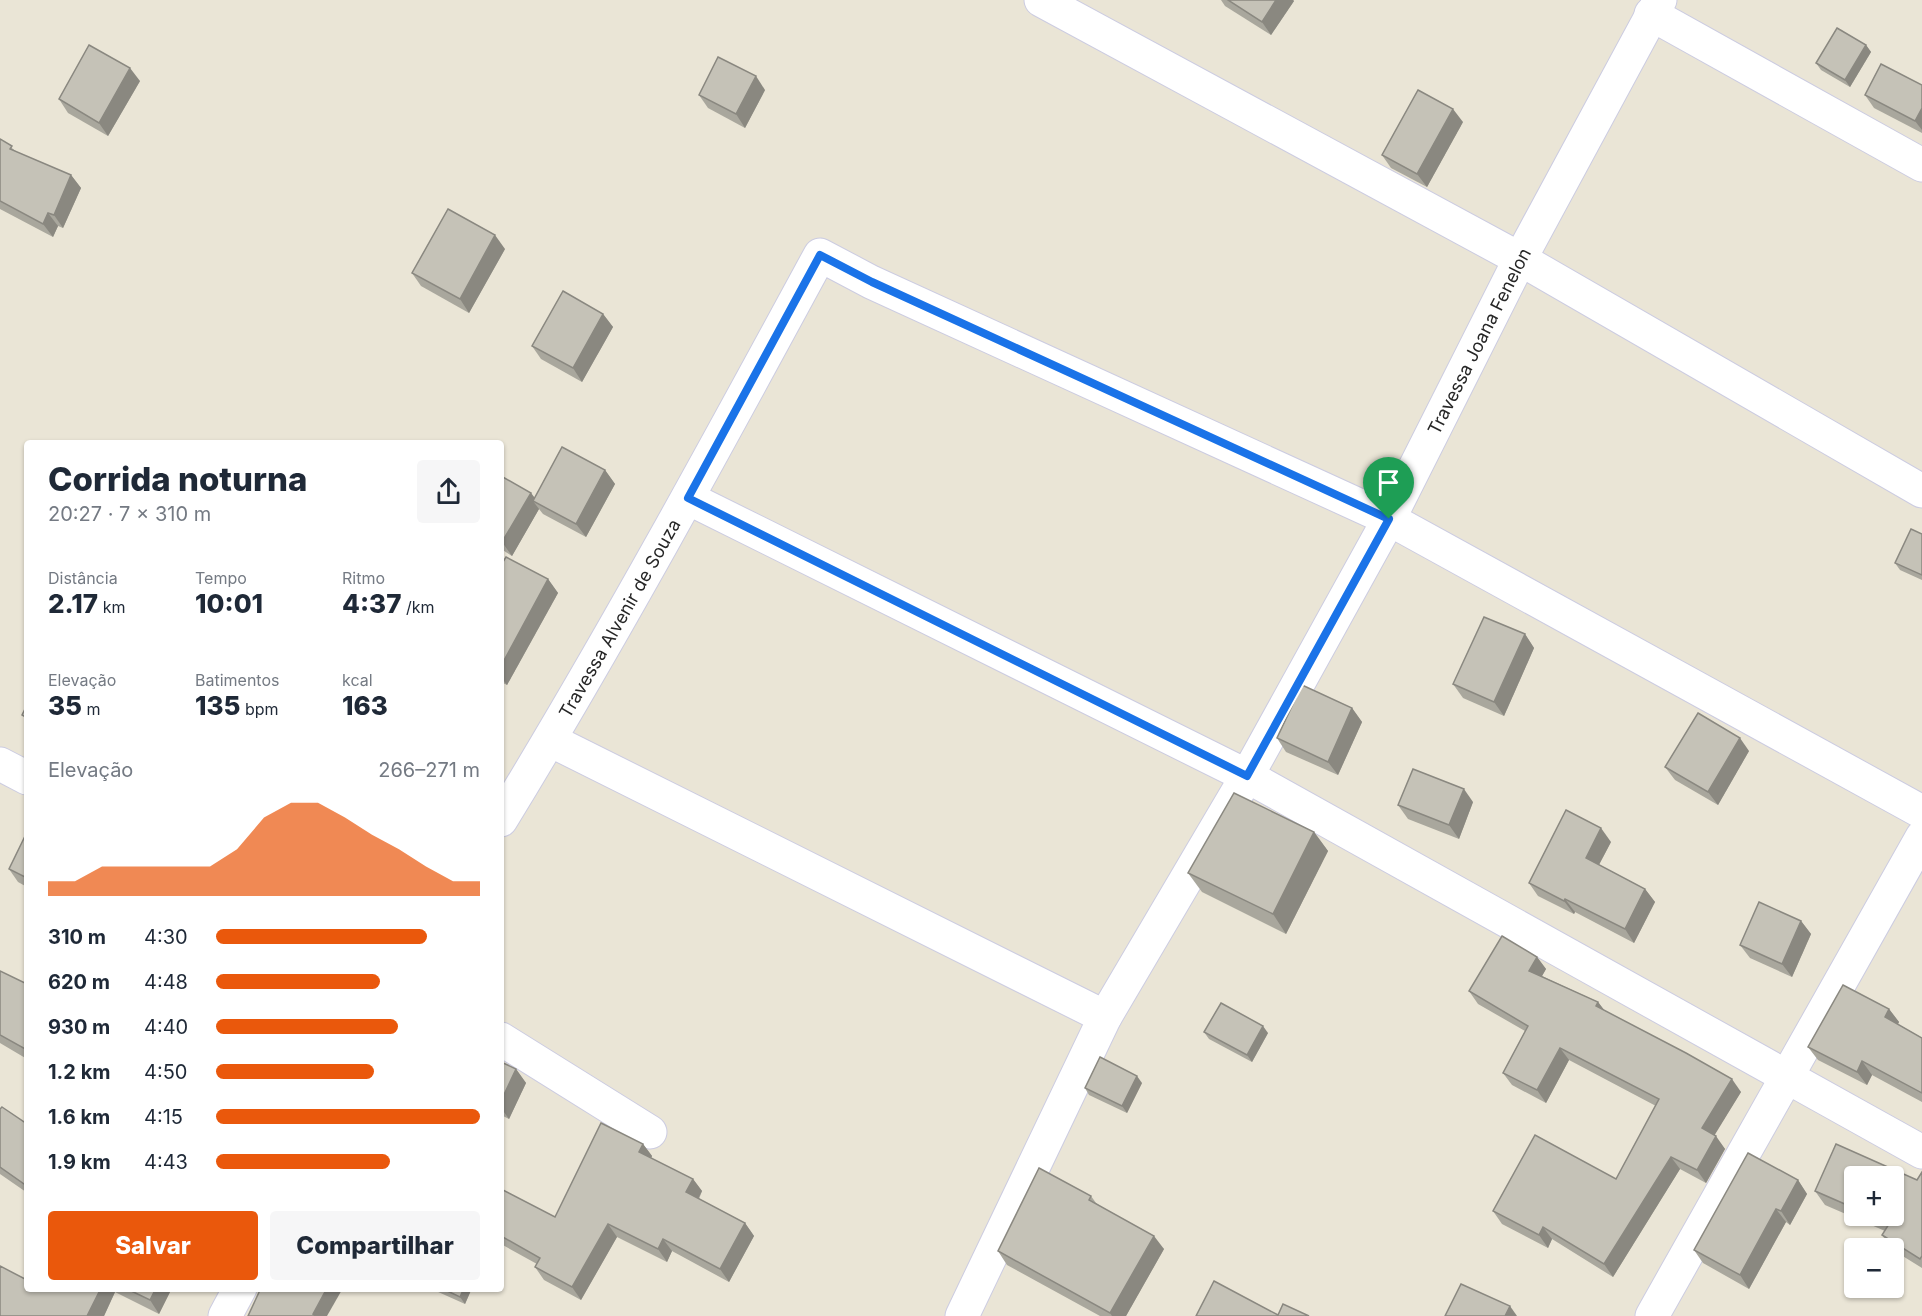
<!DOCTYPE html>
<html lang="pt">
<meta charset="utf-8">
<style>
body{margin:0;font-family:Inter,sans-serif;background:#f6f6f7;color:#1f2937;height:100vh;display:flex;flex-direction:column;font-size:22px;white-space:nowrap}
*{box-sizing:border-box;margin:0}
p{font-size:20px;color:#747a83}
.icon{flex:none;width:33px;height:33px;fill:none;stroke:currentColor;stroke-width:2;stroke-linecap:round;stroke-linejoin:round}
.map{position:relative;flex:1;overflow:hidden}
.drawer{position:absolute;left:24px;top:440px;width:480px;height:852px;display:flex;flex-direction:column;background:#fff;border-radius:6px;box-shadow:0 2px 4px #0004}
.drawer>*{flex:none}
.buttons{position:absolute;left:1844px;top:1166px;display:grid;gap:12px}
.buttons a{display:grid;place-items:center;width:60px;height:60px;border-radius:6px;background:#fff;box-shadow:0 2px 4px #0004;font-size:30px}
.pin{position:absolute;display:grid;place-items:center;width:51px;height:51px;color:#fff;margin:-62px -26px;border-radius:50% 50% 50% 0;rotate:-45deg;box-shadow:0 0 6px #0007}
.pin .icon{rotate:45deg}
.round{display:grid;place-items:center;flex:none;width:63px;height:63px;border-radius:6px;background:#f6f6f7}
.summary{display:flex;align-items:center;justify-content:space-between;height:102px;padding:0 24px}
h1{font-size:33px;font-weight:800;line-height:45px}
.metrics{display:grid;grid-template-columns:repeat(3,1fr);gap:9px;height:102px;padding:6px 24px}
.metrics div{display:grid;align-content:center}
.metrics b{font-size:26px;font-weight:800}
.metrics small{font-size:16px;font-weight:400}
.metrics p{font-size:16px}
.chart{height:168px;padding:12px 24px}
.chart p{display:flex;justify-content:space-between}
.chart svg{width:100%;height:108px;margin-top:6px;fill:#ea580c;opacity:.7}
.button{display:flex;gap:12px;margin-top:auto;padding:12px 24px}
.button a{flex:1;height:69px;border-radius:6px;background:#ea580c;color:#fff;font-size:24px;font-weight:800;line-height:69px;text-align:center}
.button a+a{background:#f6f6f7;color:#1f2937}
ul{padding:0 24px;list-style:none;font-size:20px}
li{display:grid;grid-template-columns:96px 72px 1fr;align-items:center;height:45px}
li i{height:15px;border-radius:8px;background:#ea580c}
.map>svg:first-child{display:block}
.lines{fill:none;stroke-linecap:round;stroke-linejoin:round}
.street-casing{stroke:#cccce1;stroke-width:35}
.street{stroke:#fff;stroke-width:33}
.wall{fill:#a9a79d;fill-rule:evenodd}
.shaded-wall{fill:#8a8880}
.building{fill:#c5c2b7;stroke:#8a8880;stroke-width:1.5}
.route-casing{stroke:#fff;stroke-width:12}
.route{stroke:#1a73e8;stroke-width:8}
.labels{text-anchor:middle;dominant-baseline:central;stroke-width:6;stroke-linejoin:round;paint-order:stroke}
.street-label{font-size:18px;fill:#262626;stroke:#fff}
</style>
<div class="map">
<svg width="1922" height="1316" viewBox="0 0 1922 1316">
<rect width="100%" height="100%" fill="#eae5d6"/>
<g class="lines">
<!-- street casing -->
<g class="street-casing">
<g id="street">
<polyline points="1041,0 1520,259 1922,491"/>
<polyline points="1651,14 1922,165"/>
<polyline points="688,498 1247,776 1922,1152"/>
<polyline points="550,740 1105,1017"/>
<polyline points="0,764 27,778"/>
<path id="s1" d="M501 820C614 635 717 445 820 255L871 282 1389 519 1922 812"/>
<polyline points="501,1039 650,1132"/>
<polyline points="225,1316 240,1288"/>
<path id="s2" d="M962 1316 1105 1017 1247 776 1389 519 1520 259 1660 0"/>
<polyline points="1652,1316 1922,837"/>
</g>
</g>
<!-- street -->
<use href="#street" class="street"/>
</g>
<!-- wall -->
<g class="wall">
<polygon points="1221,0 1293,0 1294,1 1271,35 1225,6"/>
<polygon points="1866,45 1871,52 1850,87 1821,70 1816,63"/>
<polygon points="140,81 108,136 68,113 59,99"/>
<polygon points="1922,85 1922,133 1874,108 1865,95"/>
<polygon points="765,90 745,128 708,108 699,95"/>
<polygon points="1463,122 1427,187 1391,168 1382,155"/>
<polygon points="0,139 17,152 71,175 81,188 63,228 58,226 53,237 0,209"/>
<polygon points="505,249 469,313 421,286 412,273"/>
<polygon points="603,314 613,327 582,382 541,359 532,346"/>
<polygon points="605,470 615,484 586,537 543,514 539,509 512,556 501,549 501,476 531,493 535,498"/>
<polygon points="1922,534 1922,580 1900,570 1895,563"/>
<polygon points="501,565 548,579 558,593 507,685 501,682"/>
<polygon points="1525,634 1534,648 1504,716 1463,698 1453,684"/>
<polygon points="1352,708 1362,722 1338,775 1286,752 1277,738"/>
<polygon points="1749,751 1718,805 1675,780 1665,767"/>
<polygon points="1473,802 1459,839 1408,819 1398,805"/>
<polygon points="27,832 27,887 18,882 9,869"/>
<polygon points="1314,832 1328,851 1286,934 1202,892 1188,873"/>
<polygon points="1611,842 1599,865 1645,889 1655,902 1634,943 1575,912 1574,914 1538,896 1529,883"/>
<polygon points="1801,921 1811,934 1792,977 1750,958 1740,945"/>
<polygon points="1537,957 1546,969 1542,976 1598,1002 1605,1011 1741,1092 1714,1135 1725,1149 1706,1183 1680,1169 1613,1277 1552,1239 1548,1248 1502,1224 1493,1211 1616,1179 1656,1106 1569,1060 1546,1103 1512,1085 1503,1073 1525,1031 1478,1004 1469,991"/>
<polygon points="0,971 27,984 27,1059 0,1043"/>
<polygon points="1889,1009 1899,1022 1898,1024 1922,1038 1922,1102 1872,1075 1867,1085 1818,1060 1808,1047"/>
<polygon points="1204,1032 1268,1033 1252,1062 1209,1039"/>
<polygon points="501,1062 516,1069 526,1083 509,1119 501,1115"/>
<polygon points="1142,1083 1127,1113 1089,1095 1085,1088"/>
<polygon points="0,1109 27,1124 27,1197 24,1194 26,1192 0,1174"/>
<polygon points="643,1144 652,1156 651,1158 693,1179 702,1191 699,1199 745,1223 754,1236 729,1282 672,1251 667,1262 617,1237 581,1300 544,1280 535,1267 537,1264 501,1244 501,1189 555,1217"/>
<path d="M1836 1144 1917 1180 1922 1172V1268L1893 1250V1248H1891L1882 1235 1885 1231 1825 1205 1815 1191ZM1854 1176H1893V1215H1854Z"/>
<polygon points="1798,1180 1807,1194 1790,1225 1786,1222 1749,1289 1703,1263 1694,1250"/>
<polygon points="1091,1196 1096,1203 1164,1249 1126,1316 1100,1316 1007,1265 998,1251"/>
<polygon points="27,1288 172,1288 159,1314 115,1292 104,1316"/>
<polygon points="435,1288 472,1288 465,1304 436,1291"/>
</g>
<!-- shaded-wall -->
<g class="shaded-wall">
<polygon points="1276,0 1293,0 1294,1 1271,35 1262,22"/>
<polygon points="1866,45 1871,52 1850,87 1845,80"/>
<polygon points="130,68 140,81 108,136 99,123"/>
<polygon points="756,76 765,90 745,128 736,114"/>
<polygon points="1922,108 1922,130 1915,121"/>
<polygon points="1453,109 1463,122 1427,187 1417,174"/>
<polygon points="71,175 81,188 63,228 54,215"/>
<polygon points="48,213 58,226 53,237 43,224"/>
<polygon points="495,235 505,249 469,313 460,299"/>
<polygon points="603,314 613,327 582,382 573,368"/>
<polygon points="605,470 615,484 586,537 576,524"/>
<polygon points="531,493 538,503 533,501 539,509 512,556 502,542"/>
<polygon points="548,579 558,593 507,685 501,677 501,666"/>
<polygon points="1525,634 1534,648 1504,716 1494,702"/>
<polygon points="1352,708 1362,722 1338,775 1328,762"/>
<polygon points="1740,738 1749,751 1718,805 1708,792"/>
<polygon points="1464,789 1473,802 1459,839 1449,825"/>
<polygon points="1601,828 1611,842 1595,872 1586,858"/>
<polygon points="1314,832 1328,851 1286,934 1273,914"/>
<polygon points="1645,889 1655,902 1634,943 1625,929"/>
<polygon points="1565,899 1575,912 1574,914 1564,901"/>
<polygon points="1801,921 1811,934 1792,977 1782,964"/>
<polygon points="1537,957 1546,969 1538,983 1529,971"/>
<polygon points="1598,1002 1607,1014 1596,1006"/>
<polygon points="1889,1009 1899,1022 1894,1031 1885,1017"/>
<polygon points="1263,1026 1268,1033 1252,1062 1247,1055"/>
<polygon points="1560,1048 1569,1060 1546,1103 1537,1090"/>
<polygon points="1862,1061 1872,1075 1867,1085 1857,1072"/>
<polygon points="516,1069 526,1083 509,1119 501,1108 501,1101"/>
<polygon points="1137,1076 1142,1083 1127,1113 1122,1106"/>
<polygon points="1732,1079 1741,1092 1711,1141 1702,1128"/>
<polygon points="1716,1136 1725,1149 1706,1183 1697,1170"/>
<polygon points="643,1144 652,1156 648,1165 639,1152"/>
<polygon points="1671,1157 1680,1169 1613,1277 1604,1264"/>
<polygon points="693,1179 702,1191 695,1205 686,1192"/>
<polygon points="1798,1180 1807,1194 1790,1225 1781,1211"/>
<polygon points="1776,1209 1786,1222 1749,1289 1740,1275"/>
<polygon points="745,1223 754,1236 729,1282 720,1269"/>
<polygon points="608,1224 617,1237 581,1300 572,1287"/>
<polygon points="1543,1227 1552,1239 1548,1248 1539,1235"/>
<polygon points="1154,1236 1164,1249 1126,1316 1112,1316 1110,1313"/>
<polygon points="663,1239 672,1251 667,1262 658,1249"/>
<polygon points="101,1288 112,1288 115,1292 104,1316 87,1316"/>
<polygon points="156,1288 172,1288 159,1314 150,1300"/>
<polygon points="327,1288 343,1288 327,1316 315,1316 313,1314"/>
<polygon points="464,1288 472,1288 465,1304 460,1297"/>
<polygon points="1510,1306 1517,1316 1505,1316"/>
</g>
<!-- building -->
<g class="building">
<polygon points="1228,0 1276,0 1262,22"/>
<polygon points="1837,28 1866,45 1845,80 1816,63"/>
<polygon points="89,45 130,68 99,123 59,99"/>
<polygon points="718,57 756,76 736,114 699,95"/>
<polygon points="1881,64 1922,85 1922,108 1915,121 1865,95"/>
<polygon points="1418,90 1453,109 1417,174 1382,155"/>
<polygon points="0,139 12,146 10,149 71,175 54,215 48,213 43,224 0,201"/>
<polygon points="448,209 495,235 460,299 412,273"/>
<polygon points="563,291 603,314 573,368 532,346"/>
<polygon points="562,447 605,470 576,524 533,501"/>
<polygon points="501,476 531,493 502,542 501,541"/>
<polygon points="1911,529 1922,534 1922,575 1895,563"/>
<polygon points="506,557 548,579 501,666 501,565"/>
<polygon points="1484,617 1525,634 1494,702 1453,684"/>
<polygon points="1302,685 1352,708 1328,762 1277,738"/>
<polygon points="27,705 27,718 22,715"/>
<polygon points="1698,713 1740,738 1708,792 1665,767"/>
<polygon points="1413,769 1464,789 1449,825 1398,805"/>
<polygon points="1234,793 1314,832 1273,914 1188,873"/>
<polygon points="1566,810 1601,828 1586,858 1645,889 1625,929 1565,899 1564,901 1529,883"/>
<polygon points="27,832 27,878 9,869"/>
<polygon points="1759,902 1801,921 1782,964 1740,945"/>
<polygon points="1502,936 1537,957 1529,971 1598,1002 1596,1006 1686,1053 1732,1079 1702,1128 1716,1136 1697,1170 1671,1157 1604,1264 1543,1227 1539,1235 1493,1211 1535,1135 1616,1179 1659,1099 1560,1048 1537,1090 1503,1073 1528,1026 1469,991"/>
<polygon points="0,971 27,984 27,1050 0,1035"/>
<polygon points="1843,985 1889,1009 1885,1017 1922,1038 1922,1093 1862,1061 1857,1072 1808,1047"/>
<polygon points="1221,1003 1263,1026 1247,1055 1204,1032"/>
<polygon points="1100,1057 1137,1076 1122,1106 1085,1088"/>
<polygon points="501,1062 516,1069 501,1101"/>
<polygon points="2,1107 27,1124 27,1186 0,1167 0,1109"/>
<polygon points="601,1123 643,1144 639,1152 693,1179 686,1192 745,1223 720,1269 663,1239 658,1249 608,1224 572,1287 535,1267 540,1258 501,1236 501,1189 555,1217"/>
<polygon points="1836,1144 1917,1180 1922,1172 1922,1256 1920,1259 1882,1235 1889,1224 1870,1215 1893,1215 1893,1176 1854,1176 1854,1208 1815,1191"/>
<polygon points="1748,1153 1798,1180 1781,1211 1776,1209 1740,1275 1694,1250"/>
<polygon points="1039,1168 1091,1196 1089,1200 1154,1236 1110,1313 998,1251"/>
<polygon points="0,1266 27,1280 27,1288 101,1288 87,1316 0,1316"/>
<polygon points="1214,1281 1278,1315 1283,1304 1309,1316 1196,1316"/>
<polygon points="1461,1284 1510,1306 1505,1316 1445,1316"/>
<polygon points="125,1288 156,1288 150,1300"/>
<polygon points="261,1288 327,1288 313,1314 318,1316 248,1316"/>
<polygon points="441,1288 464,1288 460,1297"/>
</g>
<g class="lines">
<!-- route casing -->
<g class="route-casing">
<polygon id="route" points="820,255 872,282 1389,519 1247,776 688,498"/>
</g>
<!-- route -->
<use href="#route" class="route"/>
</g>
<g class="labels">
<!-- street labels -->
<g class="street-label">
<text stroke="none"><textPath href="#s2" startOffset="1104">Travessa Joana Fenelon</textPath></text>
<text stroke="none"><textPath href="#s1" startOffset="234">Travessa Alvenir de Souza</textPath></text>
</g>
</g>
</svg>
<div class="buttons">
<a>+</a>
<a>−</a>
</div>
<div class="pin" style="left:1389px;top:519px;background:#1e9e55"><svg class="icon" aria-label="arrive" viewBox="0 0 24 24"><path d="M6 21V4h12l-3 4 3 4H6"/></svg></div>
<section class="drawer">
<div class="summary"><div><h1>Corrida noturna</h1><p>20:27 · 7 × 310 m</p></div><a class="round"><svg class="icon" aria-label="share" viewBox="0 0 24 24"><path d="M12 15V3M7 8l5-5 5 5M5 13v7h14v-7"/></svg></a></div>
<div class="metrics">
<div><p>Distância</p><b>2.17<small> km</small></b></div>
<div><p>Tempo</p><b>10:01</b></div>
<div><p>Ritmo</p><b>4:37<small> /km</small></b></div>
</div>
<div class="metrics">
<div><p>Elevação</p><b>35<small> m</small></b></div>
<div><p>Batimentos</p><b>135<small> bpm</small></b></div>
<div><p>kcal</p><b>163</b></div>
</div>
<div class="chart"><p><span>Elevação</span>266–271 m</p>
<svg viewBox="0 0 160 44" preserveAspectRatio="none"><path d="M0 44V38L10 38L20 32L30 32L40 32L50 32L60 32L70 25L80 12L90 6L100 6L110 12L120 19L130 25L140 32L150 38L160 38V44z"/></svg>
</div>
<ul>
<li><b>310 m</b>4:30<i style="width:80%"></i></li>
<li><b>620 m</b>4:48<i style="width:62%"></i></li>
<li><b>930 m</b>4:40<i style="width:69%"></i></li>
<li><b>1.2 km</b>4:50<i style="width:60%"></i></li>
<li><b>1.6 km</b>4:15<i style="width:100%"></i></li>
<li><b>1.9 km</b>4:43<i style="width:66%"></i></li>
</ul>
<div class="button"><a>Salvar</a><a>Compartilhar</a></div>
</section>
</div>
